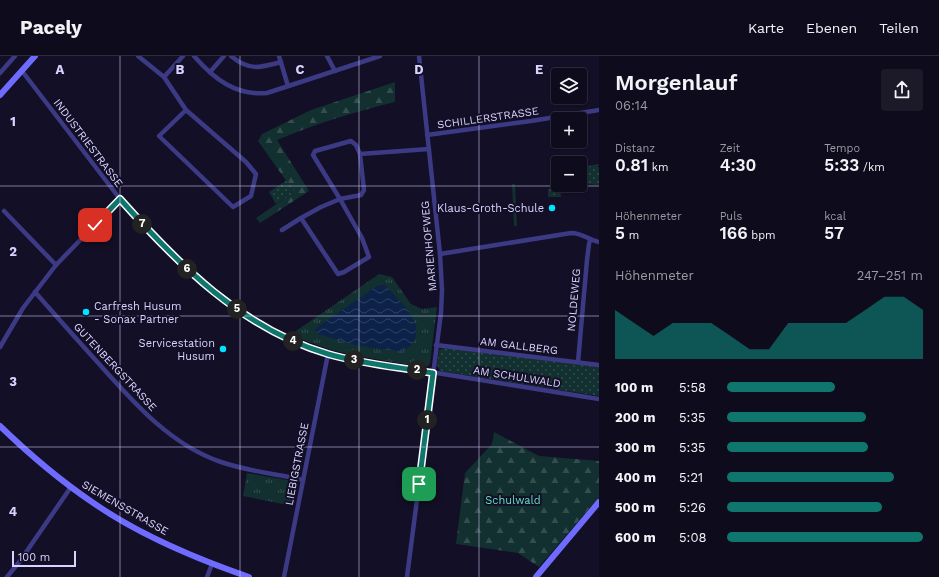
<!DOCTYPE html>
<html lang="de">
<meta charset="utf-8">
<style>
body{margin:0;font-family:"Work Sans",sans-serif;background:#1c1929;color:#f1f3f6;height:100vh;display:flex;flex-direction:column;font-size:15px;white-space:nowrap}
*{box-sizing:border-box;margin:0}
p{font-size:13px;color:#9b9ba3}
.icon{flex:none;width:22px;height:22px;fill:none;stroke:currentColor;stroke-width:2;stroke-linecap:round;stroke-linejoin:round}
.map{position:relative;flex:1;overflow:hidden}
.details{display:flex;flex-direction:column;background:#0e0b1c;width:340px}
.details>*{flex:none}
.buttons{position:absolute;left:551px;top:12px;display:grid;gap:8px}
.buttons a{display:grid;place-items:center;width:36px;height:36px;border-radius:4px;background:#0e0b1c;box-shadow:0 1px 3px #0004,0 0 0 1px #2e2b3b;font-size:20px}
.scale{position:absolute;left:12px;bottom:10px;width:64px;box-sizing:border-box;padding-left:4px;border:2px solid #d9d4ff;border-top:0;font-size:11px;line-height:14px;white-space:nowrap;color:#d9d4ff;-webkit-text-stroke:3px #130f26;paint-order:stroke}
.pin{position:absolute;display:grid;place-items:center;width:34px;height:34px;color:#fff;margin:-17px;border-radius:8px;box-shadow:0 2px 6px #0006}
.km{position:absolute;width:20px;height:20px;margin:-10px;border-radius:50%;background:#222;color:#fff;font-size:11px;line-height:20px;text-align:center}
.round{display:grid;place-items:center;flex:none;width:42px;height:42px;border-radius:4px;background:#1c1929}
.overview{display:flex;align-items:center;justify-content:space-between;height:68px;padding:0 16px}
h1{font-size:22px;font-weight:600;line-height:30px}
.stats{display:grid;grid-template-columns:repeat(3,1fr);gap:6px;height:68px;padding:4px 16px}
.stats div{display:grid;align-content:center}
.stats b{font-size:17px;font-weight:600}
.stats small{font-size:11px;font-weight:400}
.stats p{font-size:11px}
.chart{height:112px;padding:8px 16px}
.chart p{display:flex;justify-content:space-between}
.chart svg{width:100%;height:72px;margin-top:4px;fill:#0f766e;opacity:.7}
ul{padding:0 16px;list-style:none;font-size:13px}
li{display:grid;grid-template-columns:64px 48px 1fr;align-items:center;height:30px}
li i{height:10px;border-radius:5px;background:#0f766e}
header{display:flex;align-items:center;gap:24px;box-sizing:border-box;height:56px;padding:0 20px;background:#0e0b1c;border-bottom:1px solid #2e2b3b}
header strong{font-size:19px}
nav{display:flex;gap:22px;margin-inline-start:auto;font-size:14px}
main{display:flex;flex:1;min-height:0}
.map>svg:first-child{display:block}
.grass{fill:url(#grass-tufts)}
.forest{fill:url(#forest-firs)}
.park{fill:url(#park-dots)}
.pitch{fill:#12302f}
.water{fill:url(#water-waves)}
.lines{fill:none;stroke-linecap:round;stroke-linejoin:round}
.street{stroke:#3d3a85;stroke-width:4.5}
.secondary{stroke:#6f6bff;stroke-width:6}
.route-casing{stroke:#fff;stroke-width:8}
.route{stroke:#0f766e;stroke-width:5}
.grid{fill:none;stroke:#d9d4ff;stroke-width:1;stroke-opacity:0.55}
.poi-dot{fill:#00e5ff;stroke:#130f26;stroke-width:1.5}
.labels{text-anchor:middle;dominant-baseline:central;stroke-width:4;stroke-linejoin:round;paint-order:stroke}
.street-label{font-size:11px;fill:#d9d4ff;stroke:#130f26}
.poi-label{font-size:11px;fill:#d9d4ff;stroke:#130f26;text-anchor:end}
.park-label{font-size:11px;fill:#5fe0c0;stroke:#130f26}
.grid-label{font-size:13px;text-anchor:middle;font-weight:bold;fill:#d9d4ff;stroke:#130f26;stroke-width:4;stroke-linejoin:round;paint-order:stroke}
</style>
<header>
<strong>Pacely</strong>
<nav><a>Karte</a><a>Ebenen</a><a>Teilen</a></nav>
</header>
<main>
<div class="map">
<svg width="599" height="521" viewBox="0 0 599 521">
<defs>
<pattern id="grass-tufts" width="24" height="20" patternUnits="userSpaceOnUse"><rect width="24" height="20" fill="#12302f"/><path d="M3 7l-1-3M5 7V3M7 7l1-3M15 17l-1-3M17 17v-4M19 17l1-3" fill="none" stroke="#344d4e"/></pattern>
<pattern id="forest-firs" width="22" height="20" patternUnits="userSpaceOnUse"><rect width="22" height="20" fill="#12302f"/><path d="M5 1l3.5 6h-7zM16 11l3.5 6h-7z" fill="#344d4e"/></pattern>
<pattern id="park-dots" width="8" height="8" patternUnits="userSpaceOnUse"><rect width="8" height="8" fill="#12302f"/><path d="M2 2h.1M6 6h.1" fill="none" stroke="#344d4e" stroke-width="1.8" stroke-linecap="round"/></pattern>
<pattern id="water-waves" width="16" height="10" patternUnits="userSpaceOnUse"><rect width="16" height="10" fill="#0c2248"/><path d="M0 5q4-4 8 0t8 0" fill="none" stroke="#2f4163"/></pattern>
</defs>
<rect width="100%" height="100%" fill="#130f26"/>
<!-- grass -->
<g class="grass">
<polygon points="379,218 392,221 411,248 422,253 437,251 430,307 428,310 423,311 357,300 328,293 290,279"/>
<polygon points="247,417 293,425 297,431 293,450 243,440"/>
</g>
<!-- forest -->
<g class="forest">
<path d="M395 26V46C354 56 315 68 277 84L309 135 260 167 256 162 294 136 258 85 262 78 311 54Z"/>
<polygon points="494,376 539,400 599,405 599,441 539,511 518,497 456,488 465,417 492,388"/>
</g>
<!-- park -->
<g class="park">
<polygon points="599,108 597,111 599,111 599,129 584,128 583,111"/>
<polygon points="287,124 295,136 276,148 269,136"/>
<polygon points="560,132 561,141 548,141 548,133"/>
<polygon points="445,291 599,310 599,340 440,315 437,309 439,294"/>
</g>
<!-- pitch -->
<polygon class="pitch" points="512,128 515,128 517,170 514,170"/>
<!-- water -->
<polygon class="water" points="381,229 385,229 407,253 412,260 416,269 416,279 414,286 408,292 401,295 388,294 355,289 318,278 315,273 319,270 377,230"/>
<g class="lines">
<!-- street -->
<g class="street">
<polyline points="138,0 164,21 186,54 246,106 256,118 251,140 233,151 159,80 186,54"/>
<path d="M194 0C214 23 236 40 267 37L380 0"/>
<path d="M231 0C249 15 260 12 281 6"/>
<polyline points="279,0 288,30"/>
<polyline points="327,0 335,15"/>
<polyline points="22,15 120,143 168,195 208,232 228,247 271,275 291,284 328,298 356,304 599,343"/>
<polyline points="210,16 224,0"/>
<polyline points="0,17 15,0"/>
<polyline points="164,21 183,0"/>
<polyline points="427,79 531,65 599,54"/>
<polyline points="360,98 364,134 361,139 340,143 313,99 315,95 351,85 356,89 360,98 429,93"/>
<polyline points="4,155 56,209"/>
<polyline points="282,174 301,162 338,218 344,216 369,201 362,182 340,143 321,151 301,162"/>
<path d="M440 198 571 177C583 177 588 184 599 186"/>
<path d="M35 236C57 261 79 286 101 310 135 348 171 389 221 406 247 415 276 418 303 424"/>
<polyline points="436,289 599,309"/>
<polyline points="0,291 23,252 56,209 120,143"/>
<polyline points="578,306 587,204 589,188 590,184"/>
<polyline points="7,521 20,505 71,431"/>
<polyline points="207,521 212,508"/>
<polyline points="284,521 328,298"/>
<polyline points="407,521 441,257 442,234 440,198 419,0"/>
</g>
<!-- secondary -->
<g class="secondary">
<polyline points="0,39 35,0"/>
<path d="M0 370C29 398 58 423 92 446 139 479 194 502 249 521"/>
<polyline points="536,521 599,446"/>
</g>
</g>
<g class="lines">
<!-- route casing -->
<g class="route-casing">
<path id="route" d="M95 169 120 143C178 208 242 273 328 298 362 308 398 311 433 317L419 428"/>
</g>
<!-- route -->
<use href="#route" class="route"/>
</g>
<!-- grid -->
<path class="grid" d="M120 0V521M240 0V521M359 0V521M479 0V521M0 130H599M0 260H599M0 391H599"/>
<!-- markers -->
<g class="poi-dot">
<circle cx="552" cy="152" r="4"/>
<circle cx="86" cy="256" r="4"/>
<circle cx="223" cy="293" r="4"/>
</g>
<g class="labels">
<!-- street labels -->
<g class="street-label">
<text transform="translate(488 62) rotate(-8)">SCHILLERSTRASSE</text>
<text transform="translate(88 87) rotate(53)">INDUSTRIESTRASSE</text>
<text transform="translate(429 190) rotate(-95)">MARIENHOFWEG</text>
<text transform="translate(574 244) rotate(-85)">NOLDEWEG</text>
<text transform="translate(519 290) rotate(7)">AM GALLBERG</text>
<text transform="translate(115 311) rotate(47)">GUTENBERGSTRASSE</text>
<text transform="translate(517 321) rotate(9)">AM SCHULWALD</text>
<text transform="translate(297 408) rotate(-79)">LIEBIGSTRASSE</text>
<text transform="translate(125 452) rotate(30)">SIEMENSSTRASSE</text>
</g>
<!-- poi labels -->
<g class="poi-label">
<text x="544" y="152">Klaus-Groth-Schule</text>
<text x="94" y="250" text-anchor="start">Carfresh Husum<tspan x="94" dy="13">- Sonax Partner</tspan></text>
<text x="215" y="287">Servicestation<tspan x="215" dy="13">Husum</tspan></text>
</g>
<!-- park labels -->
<g class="park-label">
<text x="513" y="444">Schulwald</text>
</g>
</g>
<g class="grid-label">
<text x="60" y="18">A</text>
<text x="180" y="18">B</text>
<text x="300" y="18">C</text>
<text x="419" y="18">D</text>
<text x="539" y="18">E</text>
<text x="13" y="70">1</text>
<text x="13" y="200">2</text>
<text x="13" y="330">3</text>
<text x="13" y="460">4</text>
</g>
</svg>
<div class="buttons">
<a><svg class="icon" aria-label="layers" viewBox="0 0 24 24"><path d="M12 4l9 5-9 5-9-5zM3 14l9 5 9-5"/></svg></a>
<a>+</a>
<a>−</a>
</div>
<div class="scale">100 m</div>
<div class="pin" style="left:419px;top:428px;background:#1e9e55"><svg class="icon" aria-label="arrive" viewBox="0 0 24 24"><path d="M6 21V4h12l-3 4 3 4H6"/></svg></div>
<div class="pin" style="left:95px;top:169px;background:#d93025"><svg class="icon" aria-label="check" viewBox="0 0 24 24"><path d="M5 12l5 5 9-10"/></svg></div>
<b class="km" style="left:427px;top:364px">1</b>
<b class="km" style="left:417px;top:314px">2</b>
<b class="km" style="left:354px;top:304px">3</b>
<b class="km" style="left:293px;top:285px">4</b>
<b class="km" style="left:237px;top:253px">5</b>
<b class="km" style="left:187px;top:213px">6</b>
<b class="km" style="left:142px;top:168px">7</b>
</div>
<section class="details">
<div class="overview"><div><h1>Morgenlauf</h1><p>06:14</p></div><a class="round"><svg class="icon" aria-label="share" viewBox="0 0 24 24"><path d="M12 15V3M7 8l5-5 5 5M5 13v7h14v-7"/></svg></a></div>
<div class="stats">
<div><p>Distanz</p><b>0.81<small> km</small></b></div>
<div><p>Zeit</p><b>4:30</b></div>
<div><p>Tempo</p><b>5:33<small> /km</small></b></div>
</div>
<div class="stats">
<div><p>Höhenmeter</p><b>5<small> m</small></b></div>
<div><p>Puls</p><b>166<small> bpm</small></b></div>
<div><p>kcal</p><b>57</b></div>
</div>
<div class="chart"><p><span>Höhenmeter</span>247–251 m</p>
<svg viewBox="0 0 160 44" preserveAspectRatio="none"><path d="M0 44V14L10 22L20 30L30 22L40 22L50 22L60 30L70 38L80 38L90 22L100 22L110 22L120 22L130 14L140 6L150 6L160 14V44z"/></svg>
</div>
<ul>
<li><b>100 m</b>5:58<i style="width:55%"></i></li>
<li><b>200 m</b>5:35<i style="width:71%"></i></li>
<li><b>300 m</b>5:35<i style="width:72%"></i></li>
<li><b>400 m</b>5:21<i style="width:85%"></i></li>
<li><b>500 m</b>5:26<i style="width:79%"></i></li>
<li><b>600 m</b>5:08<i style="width:100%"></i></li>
</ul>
</section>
</main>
